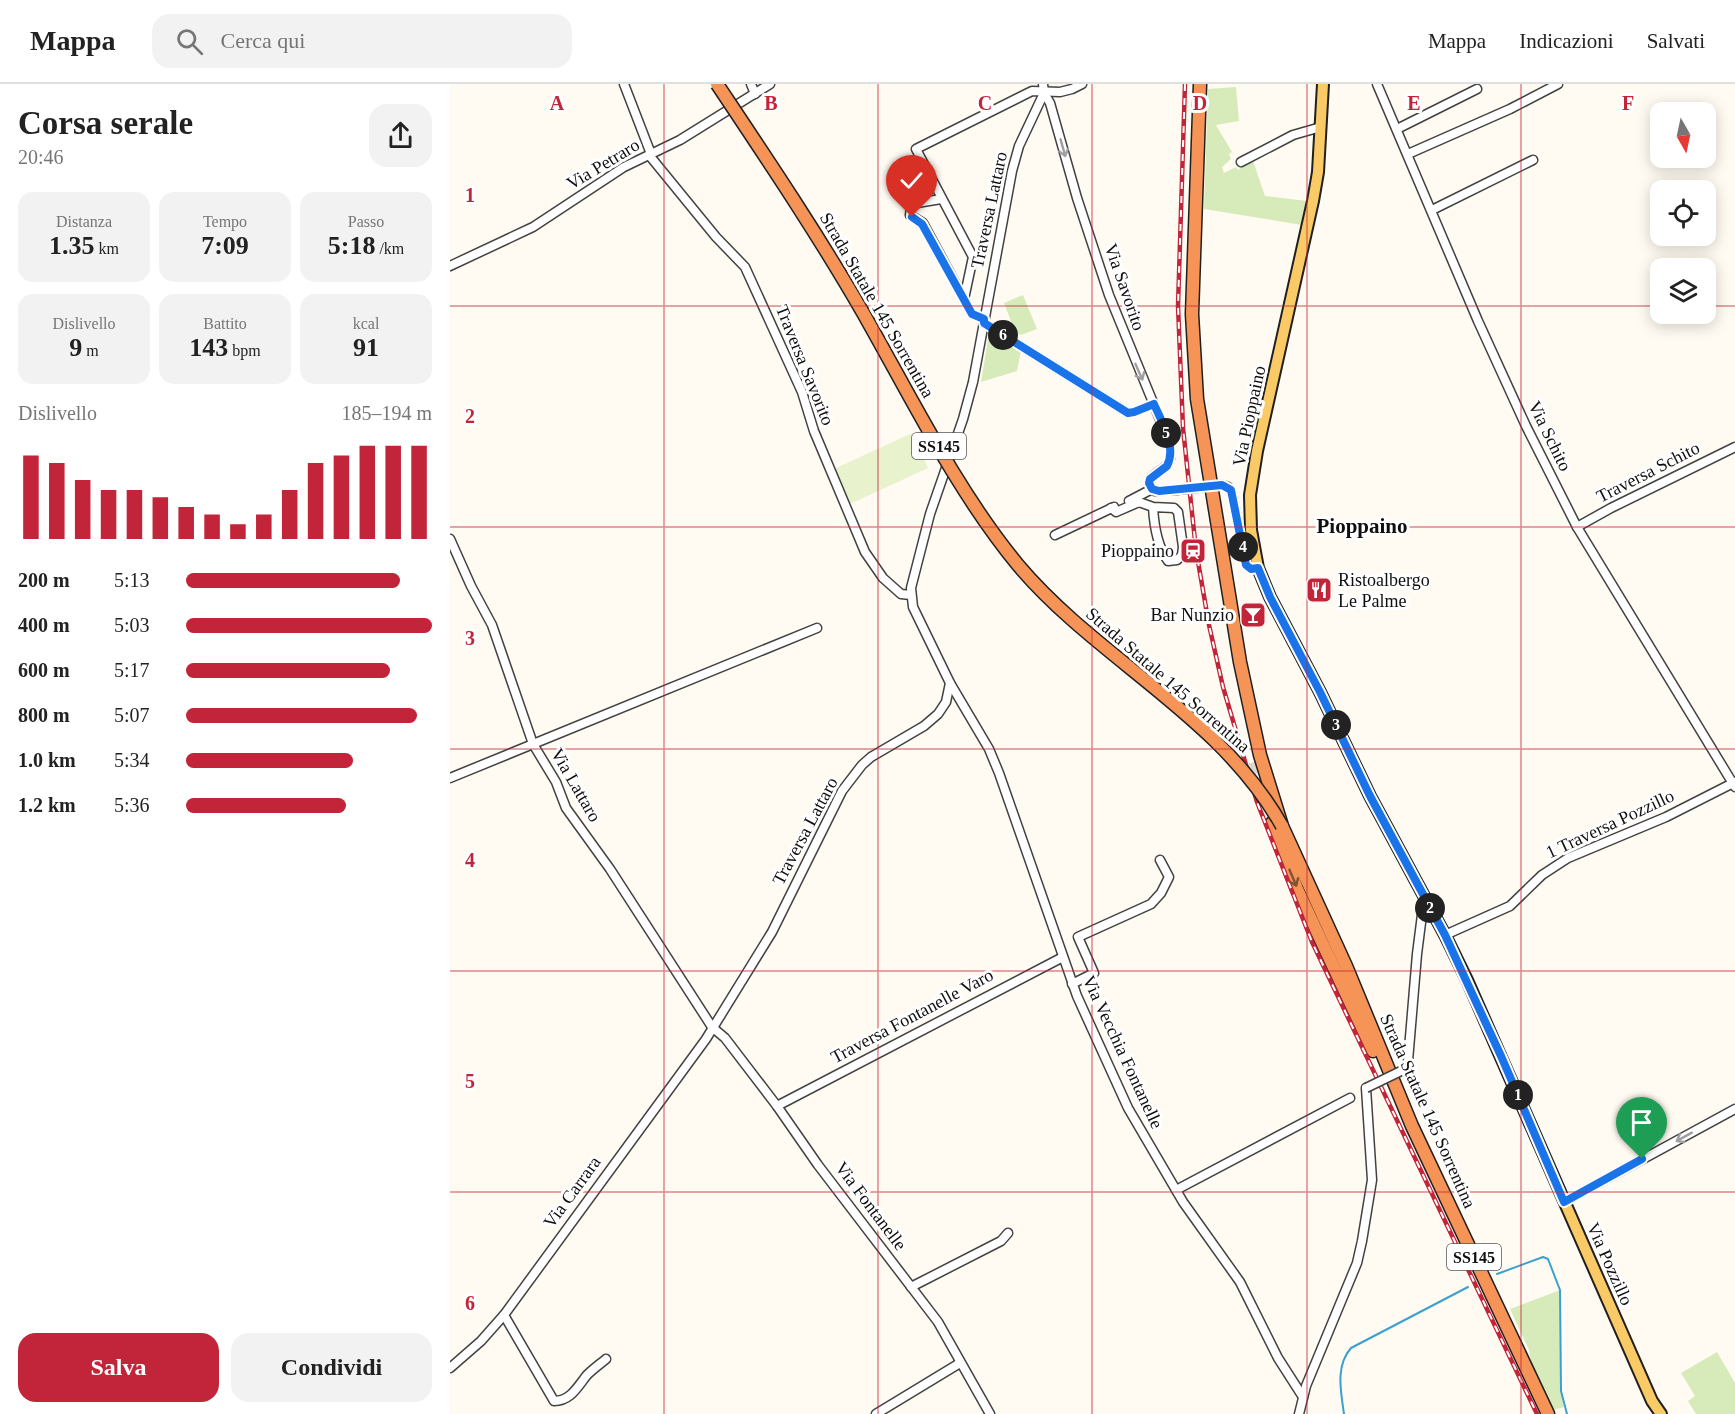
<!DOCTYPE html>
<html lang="it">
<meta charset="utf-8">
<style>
body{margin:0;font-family:"Times New Roman",serif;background:#f2f2f2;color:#222;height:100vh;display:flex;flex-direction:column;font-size:22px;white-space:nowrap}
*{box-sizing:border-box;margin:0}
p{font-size:20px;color:#767676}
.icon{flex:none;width:33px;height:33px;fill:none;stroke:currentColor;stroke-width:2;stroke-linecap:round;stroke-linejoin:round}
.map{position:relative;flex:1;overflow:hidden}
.sheet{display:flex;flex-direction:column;background:#fff;width:450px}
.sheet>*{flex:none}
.needle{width:39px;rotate:171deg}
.fabs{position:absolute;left:1200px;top:18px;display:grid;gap:12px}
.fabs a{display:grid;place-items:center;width:66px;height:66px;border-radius:12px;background:#fff;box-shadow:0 3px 15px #0003;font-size:30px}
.pin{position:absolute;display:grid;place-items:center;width:51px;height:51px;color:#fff;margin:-62px -26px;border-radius:50% 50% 50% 0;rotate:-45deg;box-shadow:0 0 6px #0007}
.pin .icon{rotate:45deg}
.km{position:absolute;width:30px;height:30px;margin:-15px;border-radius:50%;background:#222;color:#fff;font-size:16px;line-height:30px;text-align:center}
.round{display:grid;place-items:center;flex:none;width:63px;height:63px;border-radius:18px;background:#f2f2f2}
.headline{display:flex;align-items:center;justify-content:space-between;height:102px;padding:0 18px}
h1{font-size:33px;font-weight:600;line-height:45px}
.metrics{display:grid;grid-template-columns:repeat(3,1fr);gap:9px;height:102px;padding:6px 18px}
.metrics div{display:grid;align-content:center;border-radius:15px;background:#f2f2f2;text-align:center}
.metrics b{font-size:26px;font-weight:600}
.metrics small{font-size:16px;font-weight:400}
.metrics p{font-size:16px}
.chart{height:168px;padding:12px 18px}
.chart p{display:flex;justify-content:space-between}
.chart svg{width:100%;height:108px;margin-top:6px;stroke:#c22439;stroke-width:6}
.action{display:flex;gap:12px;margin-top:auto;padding:12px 18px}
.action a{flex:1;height:69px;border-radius:18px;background:#c22439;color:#fff;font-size:24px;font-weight:600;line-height:69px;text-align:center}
.action a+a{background:#f2f2f2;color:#222}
ul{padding:0 18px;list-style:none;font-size:20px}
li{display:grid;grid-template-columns:96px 72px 1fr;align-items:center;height:45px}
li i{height:15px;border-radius:8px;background:#c22439}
header{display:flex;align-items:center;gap:36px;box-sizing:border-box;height:84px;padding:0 30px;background:#fff;border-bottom:2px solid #e0e0e0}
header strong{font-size:28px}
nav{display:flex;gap:33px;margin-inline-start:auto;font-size:21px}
.search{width:420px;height:54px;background:#f2f2f2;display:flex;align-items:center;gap:15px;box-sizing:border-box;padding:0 21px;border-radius:18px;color:#767676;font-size:22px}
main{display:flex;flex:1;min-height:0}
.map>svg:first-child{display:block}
.green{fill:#d7ebba}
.pitch{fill:#e8f2cc}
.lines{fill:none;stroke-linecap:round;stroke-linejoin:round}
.stream{stroke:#3ba0d0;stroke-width:2}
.highway-tunnel{stroke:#dbd8d0;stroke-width:12;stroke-dasharray:12 6;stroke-linecap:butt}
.minor-casing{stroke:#424242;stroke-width:11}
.major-casing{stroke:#202020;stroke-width:14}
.highway-casing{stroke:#202020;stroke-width:15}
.minor{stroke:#fff;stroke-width:8}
.major{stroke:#faca66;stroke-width:10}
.highway{stroke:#f69458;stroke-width:12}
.rail-casing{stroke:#c22439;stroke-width:4.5}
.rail{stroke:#fff;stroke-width:2;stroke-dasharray:7;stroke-linecap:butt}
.minor-bridge-casing{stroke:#424242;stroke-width:11;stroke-linecap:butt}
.highway-bridge-casing{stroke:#202020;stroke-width:15;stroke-linecap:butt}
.minor-bridge{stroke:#fff;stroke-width:8}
.highway-bridge{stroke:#f69458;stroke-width:12}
.oneway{stroke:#9f9f9f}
.oneway2{stroke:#825234}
.route-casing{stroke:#fff;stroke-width:12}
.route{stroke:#1a73e8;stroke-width:8}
.grid{fill:none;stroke:#c22439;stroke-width:1.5;stroke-opacity:0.55}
.labels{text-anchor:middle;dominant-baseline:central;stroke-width:6;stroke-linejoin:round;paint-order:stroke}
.shield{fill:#fff;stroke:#575757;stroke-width:1.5}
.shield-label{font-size:16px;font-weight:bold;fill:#0f0f0f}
.street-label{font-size:18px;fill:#0f0f0f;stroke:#fff}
.poi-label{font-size:18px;fill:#0f0f0f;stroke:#fff;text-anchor:end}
.quarter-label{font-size:21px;font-weight:bold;fill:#0f0f0f;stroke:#fff}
.grid-label{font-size:20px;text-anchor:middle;font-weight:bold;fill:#c22439;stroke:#fff;stroke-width:6;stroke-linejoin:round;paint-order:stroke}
</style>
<header>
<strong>Mappa</strong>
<div class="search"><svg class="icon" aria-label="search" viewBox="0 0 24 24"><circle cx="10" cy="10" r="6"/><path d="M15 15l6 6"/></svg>Cerca qui</div>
<nav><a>Mappa</a><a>Indicazioni</a><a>Salvati</a></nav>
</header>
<main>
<section class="sheet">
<div class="headline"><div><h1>Corsa serale</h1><p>20:46</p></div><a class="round"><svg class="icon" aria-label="share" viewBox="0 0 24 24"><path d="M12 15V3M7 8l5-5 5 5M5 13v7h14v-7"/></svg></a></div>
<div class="metrics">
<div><p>Distanza</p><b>1.35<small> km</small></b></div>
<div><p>Tempo</p><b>7:09</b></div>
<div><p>Passo</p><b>5:18<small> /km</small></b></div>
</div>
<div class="metrics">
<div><p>Dislivello</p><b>9<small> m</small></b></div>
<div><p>Battito</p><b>143<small> bpm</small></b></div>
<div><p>kcal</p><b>91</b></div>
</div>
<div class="chart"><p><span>Dislivello</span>185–194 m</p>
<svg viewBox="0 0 160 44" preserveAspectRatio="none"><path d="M5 44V10M15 44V13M25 44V20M35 44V24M45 44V24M55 44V27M65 44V31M75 44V34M85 44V38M95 44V34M105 44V24M115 44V13M125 44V10M135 44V6M145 44V6M155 44V6"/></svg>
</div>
<ul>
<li><b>200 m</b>5:13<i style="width:87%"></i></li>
<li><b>400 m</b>5:03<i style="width:100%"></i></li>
<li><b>600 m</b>5:17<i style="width:83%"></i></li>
<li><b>800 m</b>5:07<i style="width:94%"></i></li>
<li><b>1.0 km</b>5:34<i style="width:68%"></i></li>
<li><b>1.2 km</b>5:36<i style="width:65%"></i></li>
</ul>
<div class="action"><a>Salva</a><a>Condividi</a></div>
</section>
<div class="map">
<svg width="1285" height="1330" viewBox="0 0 1285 1330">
<rect width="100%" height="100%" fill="#fffbf2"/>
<!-- green -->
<g class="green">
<polygon points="786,3 789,37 766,41 782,68 779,70 781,75 772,83 774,89 786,83 788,86 791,83 790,81 802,74 815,112 857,117 852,141 754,125 758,5"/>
<polygon points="573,211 587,245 571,251 565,248 554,219"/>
<polygon points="541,248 571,267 567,287 531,298 539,249"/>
<polygon points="1110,1206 1111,1307 1114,1323 1104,1326 1082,1283 1079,1266 1060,1225"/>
<polygon points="1267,1268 1285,1299 1285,1330 1246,1330 1238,1317 1245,1312 1231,1289"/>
</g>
<!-- pitch -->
<polygon class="pitch" points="462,349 478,384 400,420 384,385"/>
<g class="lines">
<!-- stream -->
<g class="stream">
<polyline points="1047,1190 1093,1173 1098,1175 1110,1206 1111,1307 1117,1330"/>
<path d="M894 1330C891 1308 885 1282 901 1264L1018 1203"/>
</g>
<!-- highway-tunnel -->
<polyline class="highway-tunnel" points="804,678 814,712"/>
<!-- minor casing -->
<g class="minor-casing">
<g id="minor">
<polyline points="174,0 201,70"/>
<polyline points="301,0 305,10"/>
<path d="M593 0 594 9 600 19 627 114 659 211 720 360C723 385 714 381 700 395V402L705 407 726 406"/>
<polyline points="927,0 1028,237 1076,342 1127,443 1285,703"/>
<polyline points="947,45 1027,5"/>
<polyline points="958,70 1060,25 1108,0"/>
<polyline points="199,71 266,153 295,183 352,308 364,347 415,468 433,494 451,510 461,511"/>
<polyline points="791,78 843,51 871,43"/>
<polyline points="491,115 467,119 461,123 460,131 473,139 522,230 534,235"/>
<polyline points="982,126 1083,76"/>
<polyline points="0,182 83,143 174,83 230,56 320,0"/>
<polyline points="514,215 523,173 466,65 582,7 610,8 622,5 632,0"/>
<polyline points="534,239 678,329 684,328 704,320"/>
<polyline points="772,401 778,403 782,410 796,481 801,485 808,484"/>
<polyline points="679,417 702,405"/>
<path d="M661 424 666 428 689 418 703 423C704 441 707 462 718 477L727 476 732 471 733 463 728 428 724 424 703 423"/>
<polyline points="1127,443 1161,424 1285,363"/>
<polyline points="605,451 664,423"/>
<polyline points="0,455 21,502 42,541 83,660 106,698 116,724 160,785 262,943 275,954 327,1022 368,1081 488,1238 540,1330"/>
<polyline points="500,599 539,665 549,689 627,912 678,1024 733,1118 790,1198 828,1274 853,1313"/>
<polyline points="0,694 367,544"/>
<polyline points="995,851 1060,822 1092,791 1118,774 1216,733 1285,698"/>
<polyline points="622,900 644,889 628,853 701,820 711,809 719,793 710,776"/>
<polyline points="951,987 957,983 958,977 967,870 974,815"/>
<polyline points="327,1022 613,873"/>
<polyline points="726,1106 900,1014"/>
<polyline points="1114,1118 1285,1025"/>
<polyline points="461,1203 551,1157 558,1149"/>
<path d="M54 1231 104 1317C121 1317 128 1302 137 1291 143 1285 150 1280 156 1275"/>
<polyline points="0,1284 31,1257 54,1231 256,955 322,848 392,707 412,681 421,673 474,642 488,630 496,618 500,599 463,523 461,504 480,430 513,335 523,298 562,87 569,62 594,9"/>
<polyline points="426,1330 510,1279"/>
<polyline points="849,1330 856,1302 907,1179 912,1157 922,1096 916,1004"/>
</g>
</g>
<!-- major casing -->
<g class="major-casing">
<polyline id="major" points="873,0 868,88 863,117 807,367 800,411 801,446 808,484 820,513 870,608 920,712 995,851 1017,896 1202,1317 1211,1330"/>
</g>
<!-- highway casing -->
<g class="highway-casing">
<g id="highway">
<polyline points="750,0 742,230 747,315 790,578 810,671 832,742 896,882 962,1042 1098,1330"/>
<polyline points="822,739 847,805 923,967"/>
</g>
</g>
<!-- minor -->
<use href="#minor" class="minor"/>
<!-- major -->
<use href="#major" class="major"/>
<!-- highway -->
<use href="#highway" class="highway"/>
<!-- rail casing -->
<g class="rail-casing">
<polyline id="rail" points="735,0 728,222 733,344 746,466 759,541 773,603 807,718 862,858 1087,1330"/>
</g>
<!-- rail -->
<use href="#rail" class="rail"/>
<!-- minor-bridge casing -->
<g class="minor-bridge-casing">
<g id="minor-bridge">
<polyline points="726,406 772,401"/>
<polyline points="916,1004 951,987"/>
</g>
</g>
<!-- highway-bridge casing -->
<g class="highway-bridge-casing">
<path id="highway-bridge" d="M267 0C317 75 367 149 412 227 460 311 506 406 568 481 648 576 770 631 832 742"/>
</g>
<!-- minor-bridge -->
<use href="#minor-bridge" class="minor-bridge"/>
<!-- highway-bridge -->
<use href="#highway-bridge" class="highway-bridge"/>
</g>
<!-- one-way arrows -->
<defs><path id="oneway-shaft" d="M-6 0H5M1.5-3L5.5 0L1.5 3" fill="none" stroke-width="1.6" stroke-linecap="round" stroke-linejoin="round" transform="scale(1.5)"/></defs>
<g class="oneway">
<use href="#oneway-shaft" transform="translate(613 64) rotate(74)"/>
<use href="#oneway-shaft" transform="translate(689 288) rotate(66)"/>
<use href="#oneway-shaft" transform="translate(1234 1053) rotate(151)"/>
</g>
<use class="oneway2" href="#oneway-shaft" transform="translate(843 794) rotate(67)"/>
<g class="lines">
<!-- route casing -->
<g class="route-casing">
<path id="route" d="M462 133 472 140 522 230 534 235V239L678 329 684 328 704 320C712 339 727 362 717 382L700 395 699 399 702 405 709 407 772 401 781 406 796 481 801 485 808 484 820 513 870 608 920 712 995 851 1051 972 1114 1118 1192 1075"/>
</g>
<!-- route -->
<use href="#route" class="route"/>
</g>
<!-- grid -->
<path class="grid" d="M214 0V1330M428 0V1330M642 0V1330M857 0V1330M1071 0V1330M0 222H1210M1256 222H1285M0 443H1285M0 665H1285M0 887H1285M0 1108H1285"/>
<!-- icons -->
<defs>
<g id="station-square" transform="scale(1.35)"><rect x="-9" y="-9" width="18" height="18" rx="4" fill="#c22439" stroke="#fff"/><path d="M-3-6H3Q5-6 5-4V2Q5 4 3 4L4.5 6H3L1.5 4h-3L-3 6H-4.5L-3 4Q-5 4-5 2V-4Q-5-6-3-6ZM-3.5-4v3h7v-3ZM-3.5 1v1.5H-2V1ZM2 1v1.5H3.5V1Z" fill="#fff"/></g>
<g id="restaurant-square" transform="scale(1.35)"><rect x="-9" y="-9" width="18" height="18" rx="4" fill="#c22439" stroke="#fff"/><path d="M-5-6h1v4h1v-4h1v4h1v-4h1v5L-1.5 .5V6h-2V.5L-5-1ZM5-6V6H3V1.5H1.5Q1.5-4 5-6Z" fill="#fff"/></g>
<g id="bar-square" transform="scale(1.35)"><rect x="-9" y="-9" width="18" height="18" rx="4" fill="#c22439" stroke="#fff"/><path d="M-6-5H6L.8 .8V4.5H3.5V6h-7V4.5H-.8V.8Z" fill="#fff"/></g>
</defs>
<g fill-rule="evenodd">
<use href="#station-square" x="743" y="467"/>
<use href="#restaurant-square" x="869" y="506"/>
<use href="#bar-square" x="803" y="531"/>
</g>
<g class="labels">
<!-- shield labels -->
<g class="shield">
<rect x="462" y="349" width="54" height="26" rx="4.5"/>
<rect x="997" y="1160" width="54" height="26" rx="4.5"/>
</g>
<g class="shield-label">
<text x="489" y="362">SS145</text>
<text x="1024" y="1173">SS145</text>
</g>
<!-- street labels -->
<g class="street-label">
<text transform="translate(153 80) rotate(-31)">Via Petraro</text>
<text transform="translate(539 126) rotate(-78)">Traversa Lattaro</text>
<text transform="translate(675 203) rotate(71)">Via Savorito</text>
<text transform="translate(427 221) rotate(60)">Strada Statale 145 Sorrentina</text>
<text transform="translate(355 281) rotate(68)">Traversa Savorito</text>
<text transform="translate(799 332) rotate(-78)">Via Pioppaino</text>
<text transform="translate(1100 352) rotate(64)">Via Schito</text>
<text transform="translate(1198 388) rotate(-27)">Traversa Schito</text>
<text transform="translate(718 596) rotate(41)">Strada Statale 145 Sorrentina</text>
<text transform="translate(126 701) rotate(60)">Via Lattaro</text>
<text transform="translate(1160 740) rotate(-25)">1 Traversa Pozzillo</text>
<text transform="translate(355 747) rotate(-62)">Traversa Lattaro</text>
<text transform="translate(462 932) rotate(-28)">Traversa Fontanelle Varo</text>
<text transform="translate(673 968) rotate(65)">Via Vecchia Fontanelle</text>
<text transform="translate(978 1027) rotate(66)">Strada Statale 145 Sorrentina</text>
<text transform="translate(122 1108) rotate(-54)">Via Carrara</text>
<text transform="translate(421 1122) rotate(53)">Via Fontanelle</text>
<text transform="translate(1160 1180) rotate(66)">Via Pozzillo</text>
</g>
<!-- poi labels -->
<g class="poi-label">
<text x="724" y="467">Pioppaino</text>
<text x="888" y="496" text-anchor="start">Ristoalbergo<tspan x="888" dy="21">Le Palme</tspan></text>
<text x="784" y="531">Bar Nunzio</text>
</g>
<!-- quarter labels -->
<g class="quarter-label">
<text x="912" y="442">Pioppaino</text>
</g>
</g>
<g class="grid-label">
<text x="107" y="26">A</text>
<text x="321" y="26">B</text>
<text x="535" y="26">C</text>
<text x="750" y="26">D</text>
<text x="964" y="26">E</text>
<text x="1178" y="26">F</text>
<text x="20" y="118">1</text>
<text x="20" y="339">2</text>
<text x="20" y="561">3</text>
<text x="20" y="783">4</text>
<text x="20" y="1004">5</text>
<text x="20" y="1226">6</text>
</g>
</svg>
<div class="fabs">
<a><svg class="needle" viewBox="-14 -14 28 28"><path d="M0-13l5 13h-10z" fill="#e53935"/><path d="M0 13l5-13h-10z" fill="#767676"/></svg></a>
<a><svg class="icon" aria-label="locate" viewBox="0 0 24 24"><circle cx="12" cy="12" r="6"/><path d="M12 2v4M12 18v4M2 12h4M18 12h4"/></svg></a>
<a><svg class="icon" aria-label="layers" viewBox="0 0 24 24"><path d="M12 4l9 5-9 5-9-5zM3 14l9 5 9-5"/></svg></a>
</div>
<div class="pin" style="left:1192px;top:1075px;background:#1e9e55"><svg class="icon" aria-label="arrive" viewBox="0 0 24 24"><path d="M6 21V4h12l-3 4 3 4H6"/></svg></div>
<div class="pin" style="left:462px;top:133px;background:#d93025"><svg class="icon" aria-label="check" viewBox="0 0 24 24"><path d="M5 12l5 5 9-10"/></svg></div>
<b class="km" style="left:1068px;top:1011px">1</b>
<b class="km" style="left:980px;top:824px">2</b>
<b class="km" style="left:886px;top:641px">3</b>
<b class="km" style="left:793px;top:463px">4</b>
<b class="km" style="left:716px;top:349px">5</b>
<b class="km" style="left:553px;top:251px">6</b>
</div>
</main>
